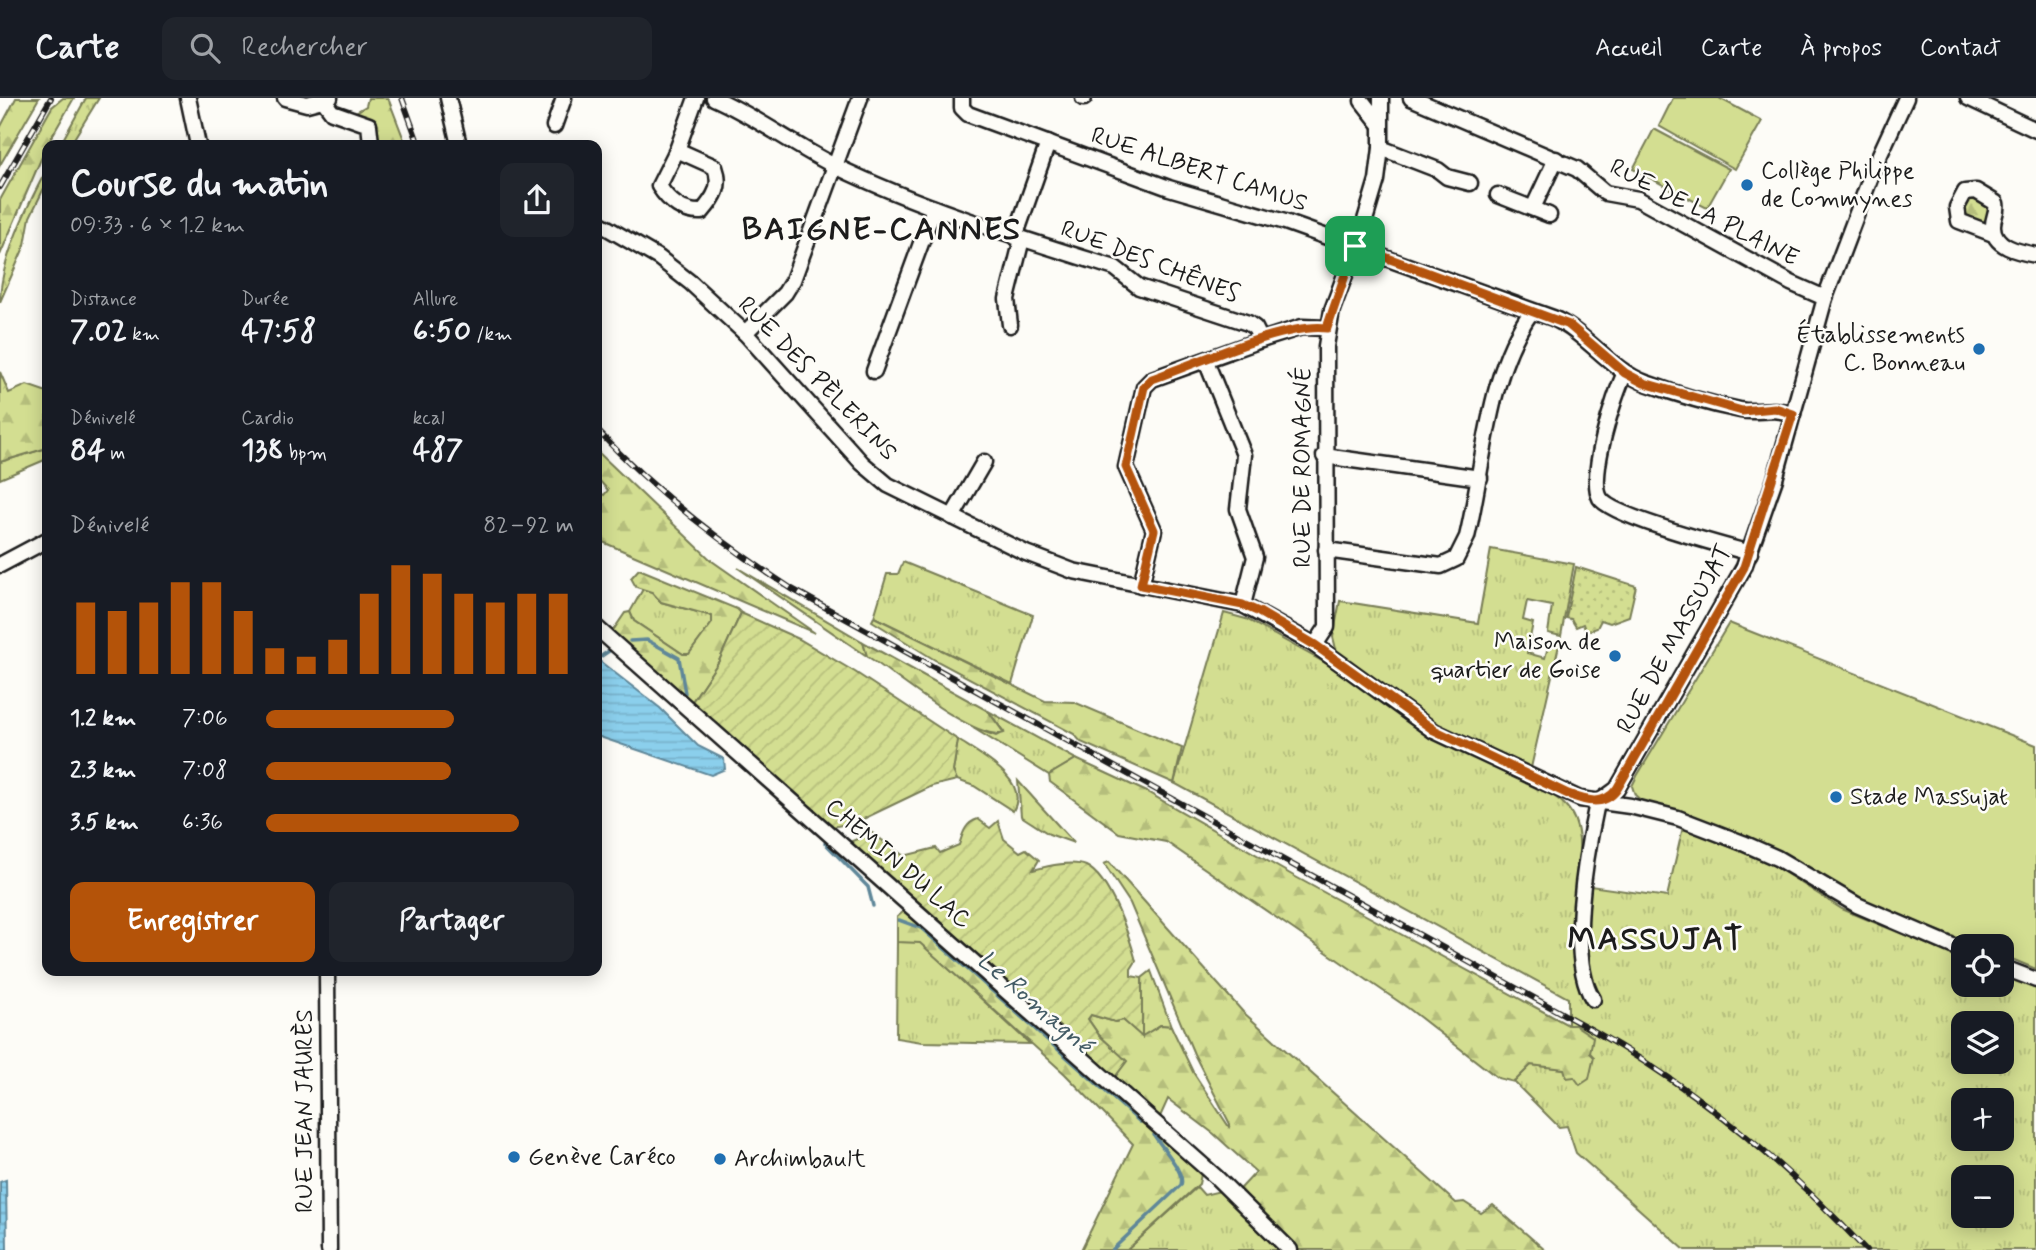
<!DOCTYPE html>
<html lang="fr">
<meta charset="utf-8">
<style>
body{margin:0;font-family:Mynerve,sans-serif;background:#20242c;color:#f1f3f6;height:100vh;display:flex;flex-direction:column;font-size:26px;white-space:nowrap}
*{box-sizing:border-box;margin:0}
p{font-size:23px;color:#9ea1a6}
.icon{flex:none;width:38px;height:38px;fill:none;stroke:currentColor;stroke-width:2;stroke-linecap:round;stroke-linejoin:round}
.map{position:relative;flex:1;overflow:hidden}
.drawer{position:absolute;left:42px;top:42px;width:560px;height:836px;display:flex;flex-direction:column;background:#171b24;border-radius:14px;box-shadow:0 4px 18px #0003}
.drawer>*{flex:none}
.controls{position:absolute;left:1951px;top:836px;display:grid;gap:14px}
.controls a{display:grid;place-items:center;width:63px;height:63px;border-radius:14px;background:#171b24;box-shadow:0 4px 18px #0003;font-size:35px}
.pin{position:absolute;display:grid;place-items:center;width:60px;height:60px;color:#fff;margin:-30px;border-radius:14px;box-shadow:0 4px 10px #0006}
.round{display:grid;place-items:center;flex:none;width:74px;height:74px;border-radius:14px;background:#20242c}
.summary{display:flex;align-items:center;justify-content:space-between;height:119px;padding:0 28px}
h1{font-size:38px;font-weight:700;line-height:52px}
.stats{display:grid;grid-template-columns:repeat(3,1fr);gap:10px;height:119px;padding:7px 28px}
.stats div{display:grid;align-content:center}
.stats b{font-size:30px;font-weight:700}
.stats small{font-size:19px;font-weight:400}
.stats p{font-size:19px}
.chart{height:196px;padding:14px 28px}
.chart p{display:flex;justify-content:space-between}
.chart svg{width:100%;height:126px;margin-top:7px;stroke:#b45309;stroke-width:6}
.button{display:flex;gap:14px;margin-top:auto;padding:14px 28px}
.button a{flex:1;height:80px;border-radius:14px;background:#b45309;color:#fff;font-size:28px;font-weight:700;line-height:80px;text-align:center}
.button a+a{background:#20242c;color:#f1f3f6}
ul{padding:0 28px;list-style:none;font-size:23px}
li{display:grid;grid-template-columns:112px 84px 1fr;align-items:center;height:52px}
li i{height:18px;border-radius:9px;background:#b45309}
header{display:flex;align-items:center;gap:42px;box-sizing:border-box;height:98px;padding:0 35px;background:#171b24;border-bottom:2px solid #363941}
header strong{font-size:33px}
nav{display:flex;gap:38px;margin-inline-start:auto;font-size:24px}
.search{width:490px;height:63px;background:#20242c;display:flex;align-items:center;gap:18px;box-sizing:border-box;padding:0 24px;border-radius:14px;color:#9ea1a6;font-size:26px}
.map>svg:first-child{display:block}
.grass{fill:url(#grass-tufts);stroke:#787d56;stroke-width:2;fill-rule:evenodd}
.forest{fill:url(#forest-firs);stroke:#787d56;stroke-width:2}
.park{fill:url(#park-dots);stroke:#787d56;stroke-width:2}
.garden{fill:url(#garden-furrows);stroke:#787d56;stroke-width:2}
.pitch{fill:#d3de91;stroke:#787d56;stroke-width:2}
.water{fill:url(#water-rules);stroke:#5f8799;stroke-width:2}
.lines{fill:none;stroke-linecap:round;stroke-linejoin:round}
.stream{stroke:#5f8799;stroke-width:3.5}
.minor-casing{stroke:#1c1c1c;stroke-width:19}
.minor{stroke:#fdfcf7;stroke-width:14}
.rail-casing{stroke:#1c1c1c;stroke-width:6}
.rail{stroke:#fdfcf7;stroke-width:3.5;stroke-dasharray:10;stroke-linecap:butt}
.route-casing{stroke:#fff;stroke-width:14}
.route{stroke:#b45309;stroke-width:9}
.poi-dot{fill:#1f6fb2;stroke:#fdfcf7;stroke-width:2.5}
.labels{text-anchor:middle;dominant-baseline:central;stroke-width:5;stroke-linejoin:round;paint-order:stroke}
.street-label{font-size:24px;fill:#1c1c1c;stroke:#fdfcf7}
.poi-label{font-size:24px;fill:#1c1c1c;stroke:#fdfcf7;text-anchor:start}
.water-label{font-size:26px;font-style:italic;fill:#435b65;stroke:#fdfcf7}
.district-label{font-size:32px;font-weight:bold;letter-spacing:2px;fill:#1c1c1c;stroke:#fdfcf7}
</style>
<header>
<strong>Carte</strong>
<div class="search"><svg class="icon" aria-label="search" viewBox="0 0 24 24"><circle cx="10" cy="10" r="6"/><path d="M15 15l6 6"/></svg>Rechercher</div>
<nav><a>Accueil</a><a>Carte</a><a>À propos</a><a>Contact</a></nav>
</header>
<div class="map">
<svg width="2036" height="1152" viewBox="0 0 2036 1152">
<defs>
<pattern id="grass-tufts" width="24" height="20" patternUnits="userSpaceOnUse" patternTransform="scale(1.75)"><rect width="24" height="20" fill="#d3de91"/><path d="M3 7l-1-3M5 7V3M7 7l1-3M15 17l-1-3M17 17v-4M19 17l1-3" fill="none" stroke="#b5be7c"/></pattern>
<pattern id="forest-firs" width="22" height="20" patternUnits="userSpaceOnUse" patternTransform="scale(1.75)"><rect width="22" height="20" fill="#d3de91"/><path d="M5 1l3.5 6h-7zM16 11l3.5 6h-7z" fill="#b5be7c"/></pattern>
<pattern id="park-dots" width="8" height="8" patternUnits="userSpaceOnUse" patternTransform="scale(1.75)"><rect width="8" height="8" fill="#d3de91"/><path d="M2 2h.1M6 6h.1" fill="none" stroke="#b5be7c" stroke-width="1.8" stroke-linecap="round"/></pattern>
<pattern id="garden-furrows" width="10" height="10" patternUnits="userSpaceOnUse" patternTransform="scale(1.75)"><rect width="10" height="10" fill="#d3de91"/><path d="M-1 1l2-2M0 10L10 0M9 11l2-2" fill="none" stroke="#b5be7c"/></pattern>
<pattern id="water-rules" width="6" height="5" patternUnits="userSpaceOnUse" patternTransform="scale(1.75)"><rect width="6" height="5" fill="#8bcfec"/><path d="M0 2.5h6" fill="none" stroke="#77b1ca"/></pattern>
</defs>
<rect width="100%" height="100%" fill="#fdfcf7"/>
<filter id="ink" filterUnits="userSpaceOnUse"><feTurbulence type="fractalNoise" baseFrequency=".0143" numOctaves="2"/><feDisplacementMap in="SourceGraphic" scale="14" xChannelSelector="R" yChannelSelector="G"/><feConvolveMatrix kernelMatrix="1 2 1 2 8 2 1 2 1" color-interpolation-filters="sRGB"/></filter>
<g filter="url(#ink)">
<!-- grass -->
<g class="grass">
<polygon points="86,0 99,0 70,47 60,47"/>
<path d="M47 71V84L30 119 25 147 0 204C0 164 28 106 47 71Z"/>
<polygon points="47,350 47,361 0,381 0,364"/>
<path d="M1491 451 1574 466 1561 538 1548 535 1552 508 1527 503 1523 522 1533 525 1527 555 1545 560 1549 545 1559 547 1528 683C1539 690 1556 697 1565 707 1585 727 1579 761 1576 786L1667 799 1683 729 1773 767 1842 811 1963 861 1964 887H2002V877L2036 890V1152H1685L1576 1055 1567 1028 1559 1029 1514 984 1531 967 1564 971 1590 955 1568 927V900L1174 685 1224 515 1246 521 1329 567 1337 555 1333 539 1340 503 1478 525ZM1964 926H2002V964H1964ZM1964 1003H2002V1041H1964ZM1964 1080H2002V1118H1964Z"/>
<polygon points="903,464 1033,517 1012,586 874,519 887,476 898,476"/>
<polygon points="738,470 863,544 867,558"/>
<polygon points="643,491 652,494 661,504 712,518 712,525 689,556 683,556 634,523 630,514"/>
<polygon points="988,613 1076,661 1049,677 973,630 996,638 1004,634"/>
<path d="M958 642C979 656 1031 682 1013 713L974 688 957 682 953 673Z"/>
<polygon points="1018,683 1074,745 1049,736 1021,718"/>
<polygon points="897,844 920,844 1030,946 922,944 896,940"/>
<polygon points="1151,873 1171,928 1160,927 1142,939 1142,880"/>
<polygon points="1197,1089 1204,1097 1220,1093 1281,1152 1127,1152"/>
</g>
<!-- forest -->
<g class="forest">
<polygon points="16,0 39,0 0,67 0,30"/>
<polygon points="63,0 74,0 47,47 0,157 0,102 52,9"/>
<polygon points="368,0 388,0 406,47 382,47 373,25 354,15 366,8"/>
<polygon points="1971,99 1980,101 1992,110 1987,127 1961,117 1966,102"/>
<polygon points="0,274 9,295 27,287 47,294 47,350 0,364"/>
<polygon points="597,353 712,463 815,535 598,442 597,393 604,397 608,392 597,380"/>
<polygon points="639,471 737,511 741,515 719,563 691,605 612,534 625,515 630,514 634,523 683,556 689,556 712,525 712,518 661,504 652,494 636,489 631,480"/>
<polygon points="874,519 1045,603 1074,604 1182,650 1174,685 1081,644 1074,636 935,562 872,523"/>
<path d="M863 544 988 613 1004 635C977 645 893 575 867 558Z"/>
<polygon points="1076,661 1147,694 1292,777 1568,927 1575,927 1593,939 1590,955 1594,959 1589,981 1580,987 1574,979 1567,980 1564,971 1531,967 1514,984 1498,980 1408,910 1166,744 1119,735 1050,684 1049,677"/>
<polygon points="1109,764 1243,914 1456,1105 1464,1104 1481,1115 1493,1107 1545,1152 1281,1152 1230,1102 1256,1074 1214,1036 1168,1001 1154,1032 1201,1076 1199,1086 1127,1152 1081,1152 1133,1046 1065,976 920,845 897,844 897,819 903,814 914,816 1102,986 1115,979 1126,963 1099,937 1088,921 1091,917 1115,924 1123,922 1142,938 1161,927 1171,928 1193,974 1229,1029 1230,1026 1194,956 1130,805 1104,766"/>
</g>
<!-- park -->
<polygon class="park" points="1576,469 1636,488 1629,518 1610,525 1601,522 1597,530 1586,534 1583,526 1576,529 1571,521 1566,520"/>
<!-- garden -->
<g class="garden">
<polygon points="741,515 799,541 855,574 958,642 953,673 957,682 932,688 857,724 832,729 691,605 719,563"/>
<path d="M978 721 990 730 998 723 1004 741 1020 754 1026 751 1039 762 1033 772C1048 768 1072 762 1086 768 1110 779 1130 840 1136 863L1131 871V878L1142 880V939L1123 922 1115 924 1091 917 1088 921 1099 937 1127 963 1115 979 847 745 872 735 904 758 936 750 940 755 959 747C963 735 965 725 978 721Z"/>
</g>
<!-- pitch -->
<g class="pitch">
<polygon points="1673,0 1719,0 1762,23 1735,71 1659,28"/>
<polygon points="1654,31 1729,71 1707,110 1633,71"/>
<polygon points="1729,525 2036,647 2036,871 2002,857 2002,849 1980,849 1862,803 1705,725 1643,704 1635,697 1632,688 1637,678"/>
</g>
<!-- water -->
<g class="water">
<polygon points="597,561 660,610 698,648 724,661 725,671 711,677 597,638"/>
<polygon points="6,1082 7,1152 0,1152 0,1084"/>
</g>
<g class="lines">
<!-- stream -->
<g class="stream">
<polyline points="630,543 647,542 679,560 685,595"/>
<polyline points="597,561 609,553"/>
<polyline points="825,745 868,789 873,808"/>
<polyline points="899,822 921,830 1140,1024"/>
<path d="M1112 1152 1181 1087C1186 1075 1162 1050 1154 1037"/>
</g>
<!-- minor casing -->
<g class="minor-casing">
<g id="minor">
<polyline points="188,0 198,47"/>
<polyline points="285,0 307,6 330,0"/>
<polyline points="448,0 459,47"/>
<path d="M714 0C757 19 793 47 835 68 924 111 1020 140 1115 170L1139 189 1248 225 1255 230 1261 242 1302 229 1327 230"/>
<path d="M962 0V10L968 16 1169 90 1285 124 1553 220C1588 236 1610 272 1646 285 1676 296 1709 306 1740 312 1758 316 1774 308 1793 316"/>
<polyline points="1083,0 1084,0"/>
<polyline points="1411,0 1577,71 1605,95 1638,101 1791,185 1825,200"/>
<polyline points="1968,0 2036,32"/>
<polyline points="323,2 332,14 369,27 371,45"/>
<polyline points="1362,3 1380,26"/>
<polyline points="554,28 564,0"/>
<polyline points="1381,50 1438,72 1447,79 1470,85"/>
<path d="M677 52 715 69C722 88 715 99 702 114 684 115 669 104 659 88L677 52 696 0"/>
<polyline points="1498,97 1549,117"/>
<polyline points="1533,110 1556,61"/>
<polyline points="597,124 659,160 691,185 745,235 862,365 888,387 1026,455 1073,473 1243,507 1315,547 1434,633 1580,701 1630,708 1678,720 1743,745 1777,760 1857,807 1964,853"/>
<path d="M1993 136 1959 123 1957 109 1965 94 1976 93 1996 105C1998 113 1993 119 1993 127 1992 149 2019 154 2036 157"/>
<polyline points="1015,139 1048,45"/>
<polyline points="1010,227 1007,201 1022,141"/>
<polyline points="745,235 785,195 793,182 860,0"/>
<polyline points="1206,263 1244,357 1238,411 1255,459 1243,507"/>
<polyline points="874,273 934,110"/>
<path d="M1625 275C1614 297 1588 379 1600 400 1610 418 1725 448 1750 455"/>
<polyline points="1324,358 1480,380"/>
<polyline points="952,419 984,364"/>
<path d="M1326 452 1441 468 1456 461 1467 439C1485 364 1487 275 1532 213"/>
<polyline points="0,467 47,442"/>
<polyline points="1141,487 1154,432 1126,369 1144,289 1152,281 1261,242"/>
<polyline points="597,530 1216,1079 1290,1152"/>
<polyline points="1315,547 1327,529 1326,248 1332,212 1363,129 1377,82 1381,50 1381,0"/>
<polyline points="2002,869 2036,882"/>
<polyline points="327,873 329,1152"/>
<path d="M1593 901C1567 861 1586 756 1596 710L1599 704 1617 691 1744 469 1775 381 1825 200 1876 65 1906 0"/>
</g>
</g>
<!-- minor -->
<use href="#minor" class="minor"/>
<!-- rail casing -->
<g class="rail-casing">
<g id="rail">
<polyline points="402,0 419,47"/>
<polyline points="0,89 51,0"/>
<path d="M597 332C655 394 721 445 792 491L1594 933C1698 992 1785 1065 1866 1152"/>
</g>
</g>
<!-- rail -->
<use href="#rail" class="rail"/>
</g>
</g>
<g class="lines" filter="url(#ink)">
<!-- route casing -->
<g class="route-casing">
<path id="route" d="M1355 148 1569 227 1625 275 1644 285 1742 313 1775 310 1793 316 1744 469 1617 691C1604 709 1585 703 1568 696L1434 632 1315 547 1259 514 1243 507 1141 487 1154 432 1126 369 1144 289 1152 281C1196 266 1285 224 1327 230Z"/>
</g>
<!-- route -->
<use href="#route" class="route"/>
</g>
<!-- markers -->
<g class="poi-dot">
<circle cx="1747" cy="87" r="7"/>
<circle cx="1979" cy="251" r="7"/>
<circle cx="1615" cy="558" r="7"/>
<circle cx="1836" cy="699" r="7"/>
<circle cx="514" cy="1059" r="7"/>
<circle cx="720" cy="1061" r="7"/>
</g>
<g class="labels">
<!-- street labels -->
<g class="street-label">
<text transform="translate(1199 72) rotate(18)">RUE ALBERT CAMUS</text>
<text transform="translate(1704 115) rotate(27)">RUE DE LA PLAINE</text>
<text transform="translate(1150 164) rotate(21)">RUE DES CHÊNES</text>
<text transform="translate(817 281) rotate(46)">RUE DES PÈLERINS</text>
<text transform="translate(1303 369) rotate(-90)">RUE DE ROMAGNÉ</text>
<text transform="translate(1675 541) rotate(-61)">RUE DE MASSUJAT</text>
<text transform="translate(898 766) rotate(41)">CHEMIN DU LAC</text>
<text transform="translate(305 1013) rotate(-90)">RUE JEAN JAURÈS</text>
</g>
<!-- poi labels -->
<g class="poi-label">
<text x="1761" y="73">Collège Philippe<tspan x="1761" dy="28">de Commynes</tspan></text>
<text x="1965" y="237" text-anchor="end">Établissements<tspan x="1965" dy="28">C. Bonneau</tspan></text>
<text x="1601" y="544" text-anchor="end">Maison de<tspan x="1601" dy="28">quartier de Goise</tspan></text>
<text x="1850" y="699">Stade Massujat</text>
<text x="528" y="1059">Genève Caréco</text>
<text x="734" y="1061">Archimbault</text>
</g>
<!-- water labels -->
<g class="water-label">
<text transform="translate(1034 905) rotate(41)">Le Romagné</text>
</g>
<!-- district labels -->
<g class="district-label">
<text x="882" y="132">BAIGNE-CANNES</text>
<text x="1656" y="842">MASSUJAT</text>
</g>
</g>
</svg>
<div class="controls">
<a><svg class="icon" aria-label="locate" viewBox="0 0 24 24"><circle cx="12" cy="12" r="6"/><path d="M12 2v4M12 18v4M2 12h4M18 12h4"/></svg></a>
<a><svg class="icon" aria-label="layers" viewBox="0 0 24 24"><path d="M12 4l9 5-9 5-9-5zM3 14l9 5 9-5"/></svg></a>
<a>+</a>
<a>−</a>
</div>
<div class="pin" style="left:1355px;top:148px;background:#1e9e55"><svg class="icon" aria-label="arrive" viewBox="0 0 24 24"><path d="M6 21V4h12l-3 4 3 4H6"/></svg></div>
<section class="drawer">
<div class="summary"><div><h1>Course du matin</h1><p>09:33 · 6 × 1.2 km</p></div><a class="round"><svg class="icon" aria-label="share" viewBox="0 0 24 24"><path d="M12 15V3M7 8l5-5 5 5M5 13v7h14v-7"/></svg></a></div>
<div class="stats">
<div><p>Distance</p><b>7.02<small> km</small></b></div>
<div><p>Durée</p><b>47:58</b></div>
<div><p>Allure</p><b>6:50<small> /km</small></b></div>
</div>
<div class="stats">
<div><p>Dénivelé</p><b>84<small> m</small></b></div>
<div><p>Cardio</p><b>138<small> bpm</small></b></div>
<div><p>kcal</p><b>487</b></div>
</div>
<div class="chart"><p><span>Dénivelé</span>82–92 m</p>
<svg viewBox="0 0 160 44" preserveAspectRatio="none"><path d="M5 44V19M15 44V22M25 44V19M35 44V12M45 44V12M55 44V22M65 44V35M75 44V38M85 44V32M95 44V16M105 44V6M115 44V9M125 44V16M135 44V19M145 44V16M155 44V16"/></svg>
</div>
<ul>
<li><b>1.2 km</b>7:06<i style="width:61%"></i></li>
<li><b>2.3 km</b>7:08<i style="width:60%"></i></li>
<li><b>3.5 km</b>6:36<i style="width:82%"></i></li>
</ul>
<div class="button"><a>Enregistrer</a><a>Partager</a></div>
</section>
</div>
